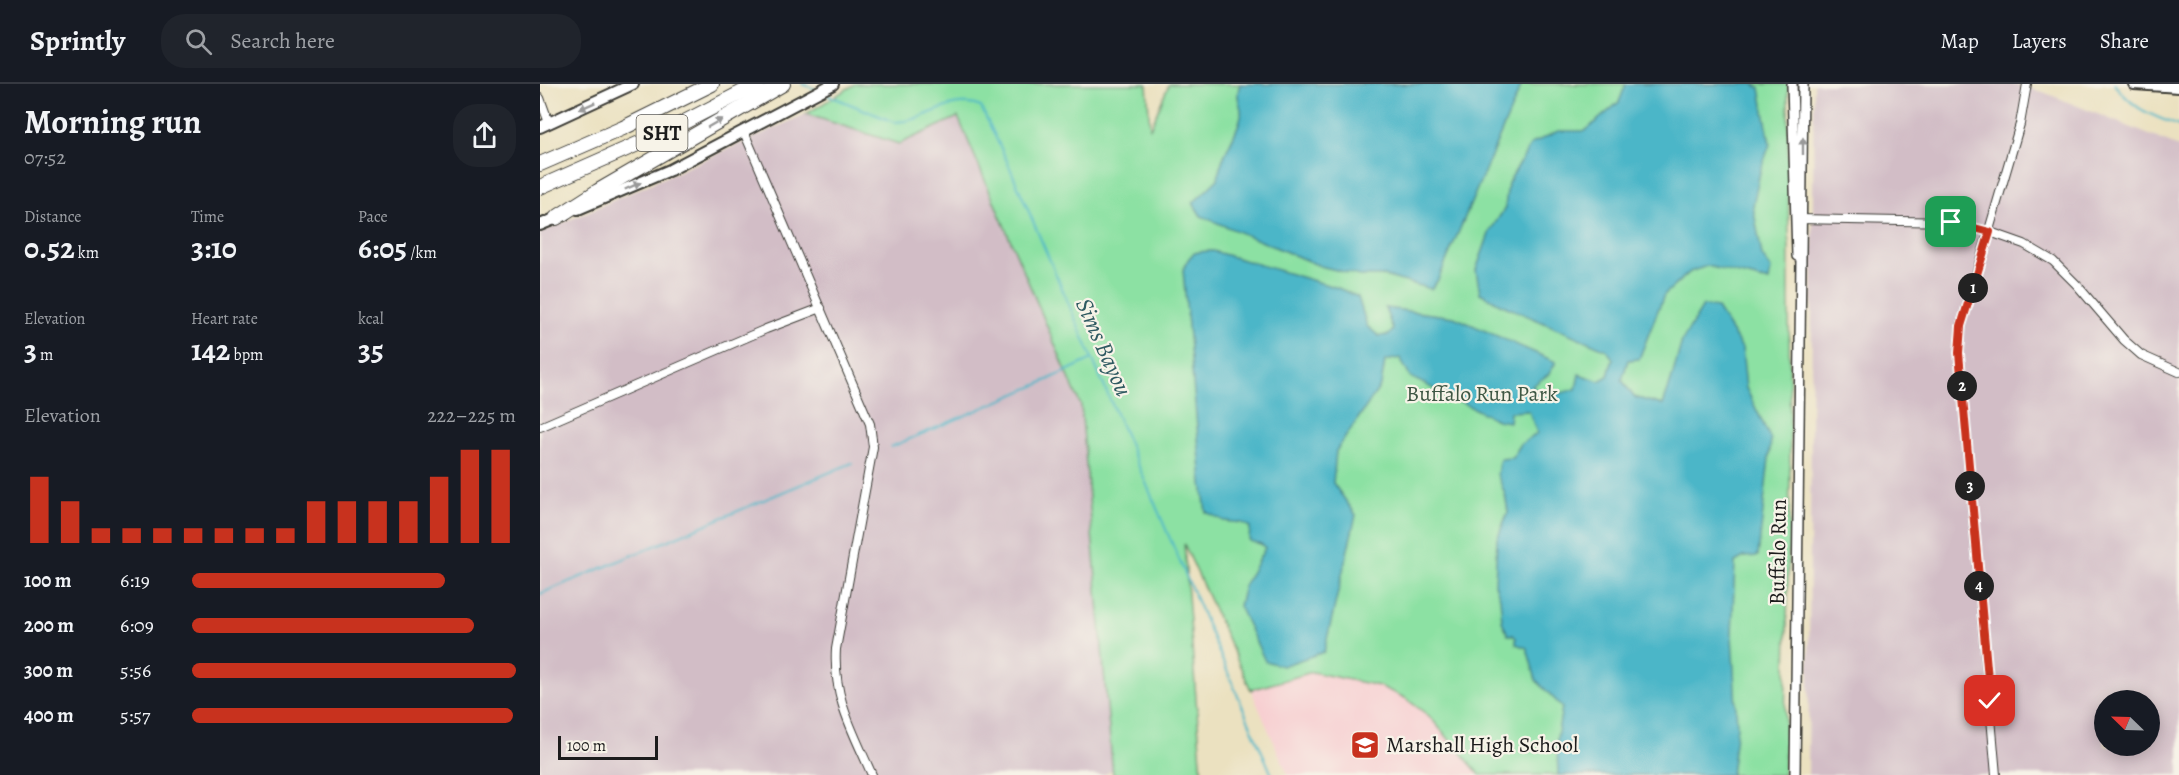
<!DOCTYPE html>
<meta charset="utf-8">
<style>
body{margin:0;font-family:Alegreya,serif;background:#20242c;color:#f1f3f6;height:100vh;display:flex;flex-direction:column;font-size:22px;white-space:nowrap}
*{box-sizing:border-box;margin:0}
p{font-size:20px;color:#9ea1a6}
.icon{flex:none;width:33px;height:33px;fill:none;stroke:currentColor;stroke-width:2;stroke-linecap:round;stroke-linejoin:round}
.map{position:relative;flex:1;overflow:hidden}
.sheet{display:flex;flex-direction:column;background:#171b24;width:540px}
.sheet>*{flex:none}
.needle{width:39px;rotate:293deg}
.buttons{position:absolute;left:1554px;top:606px;display:grid;gap:12px}
.buttons a{display:grid;place-items:center;width:66px;height:66px;border-radius:50%;background:#171b24;box-shadow:0 3px 15px #0003;font-size:30px}
.scale{position:absolute;left:18px;bottom:15px;width:100px;box-sizing:border-box;padding-left:6px;border:3px solid #1c1c1c;border-top:0;font-size:16px;line-height:21px;white-space:nowrap;color:#1c1c1c;-webkit-text-stroke:4px #f7f3e8;paint-order:stroke}
.pin{position:absolute;display:grid;place-items:center;width:51px;height:51px;color:#fff;margin:-26px;border-radius:12px;box-shadow:0 3px 9px #0006}
.km{position:absolute;width:30px;height:30px;margin:-15px;border-radius:50%;background:#222;color:#fff;font-size:16px;line-height:30px;text-align:center}
.round{display:grid;place-items:center;flex:none;width:63px;height:63px;border-radius:24px;background:#20242c}
.overview{display:flex;align-items:center;justify-content:space-between;height:102px;padding:0 24px}
h1{font-size:33px;font-weight:700;line-height:45px}
.figures{display:grid;grid-template-columns:repeat(3,1fr);gap:9px;height:102px;padding:6px 24px}
.figures div{display:grid;align-content:center}
.figures b{font-size:30px;font-weight:700}
.figures small{font-size:16px;font-weight:400}
.figures p{font-size:16px}
.chart{height:168px;padding:12px 24px}
.chart p{display:flex;justify-content:space-between}
.chart svg{width:100%;height:108px;margin-top:6px;stroke:#c8321e;stroke-width:6}
ul{padding:0 24px;list-style:none;font-size:20px}
li{display:grid;grid-template-columns:96px 72px 1fr;align-items:center;height:45px}
li i{height:15px;border-radius:8px;background:#c8321e}
header{display:flex;align-items:center;gap:36px;box-sizing:border-box;height:84px;padding:0 30px;background:#171b24;border-bottom:2px solid #363941}
header strong{font-size:28px}
nav{display:flex;gap:33px;margin-inline-start:auto;font-size:21px}
.search{width:420px;height:54px;background:#20242c;display:flex;align-items:center;gap:15px;box-sizing:border-box;padding:0 21px;border-radius:24px;color:#9ea1a6;font-size:22px}
main{display:flex;flex:1;min-height:0}
.map>svg:first-child{display:block}
.built{fill:#f7cfd1}
.industrial{fill:#d2bdc6;fill-rule:evenodd}
.green{fill:#8ce1a3;stroke:#547e60;stroke-width:1.5}
.water{fill:#4bb6c8;stroke:#346972;stroke-width:1.5}
.lines{fill:none;stroke-linecap:round;stroke-linejoin:round}
.stream{stroke:#4bb6c8;stroke-width:2}
.minor-casing{stroke:#3b3a35;stroke-width:10}
.tertiary-casing{stroke:#3b3a35;stroke-width:12}
.secondary-casing{stroke:#3b3a35;stroke-width:14}
.motorway-casing{stroke:#3b3a35;stroke-width:16}
.minor{stroke:#fff;stroke-width:8}
.tertiary{stroke:#fff;stroke-width:9}
.secondary{stroke:#fff;stroke-width:10}
.motorway{stroke:#fff;stroke-width:14}
.oneway{fill:#999}
.route-casing{stroke:#fff;stroke-width:12}
.route{stroke:#c8321e;stroke-width:8}
.labels{text-anchor:middle;dominant-baseline:central;stroke-width:4.5;stroke-linejoin:round;paint-order:stroke}
.shield{fill:#f7f3e8;stroke:#5e5c59;stroke-width:1.5}
.shield-label{font-size:21px;font-weight:bold;fill:#1c1c1c}
.park-label{font-size:22px;fill:#3e5744;stroke:#f7f3e8}
.street-label{font-size:22px;fill:#1c1c1c;stroke:#f7f3e8}
.poi-label{font-size:22px;fill:#1c1c1c;stroke:#f7f3e8;text-anchor:start}
.water-label{font-size:24px;font-style:italic;fill:#2f5a61;stroke:#f7f3e8}
</style>
<header>
<strong>Sprintly</strong>
<div class="search"><svg class="icon" aria-label="search" viewBox="0 0 24 24"><circle cx="10" cy="10" r="6"/><path d="M15 15l6 6"/></svg>Search here</div>
<nav><a>Map</a><a>Layers</a><a>Share</a></nav>
</header>
<main>
<section class="sheet">
<div class="overview"><div><h1>Morning run</h1><p>07:52</p></div><a class="round"><svg class="icon" aria-label="share" viewBox="0 0 24 24"><path d="M12 15V3M7 8l5-5 5 5M5 13v7h14v-7"/></svg></a></div>
<div class="figures">
<div><p>Distance</p><b>0.52<small> km</small></b></div>
<div><p>Time</p><b>3:10</b></div>
<div><p>Pace</p><b>6:05<small> /km</small></b></div>
</div>
<div class="figures">
<div><p>Elevation</p><b>3<small> m</small></b></div>
<div><p>Heart rate</p><b>142<small> bpm</small></b></div>
<div><p>kcal</p><b>35</b></div>
</div>
<div class="chart"><p><span>Elevation</span>222–225 m</p>
<svg viewBox="0 0 160 44" preserveAspectRatio="none"><path d="M5 44V17M15 44V27M25 44V38M35 44V38M45 44V38M55 44V38M65 44V38M75 44V38M85 44V38M95 44V27M105 44V27M115 44V27M125 44V27M135 44V17M145 44V6M155 44V6"/></svg>
</div>
<ul>
<li><b>100 m</b>6:19<i style="width:78%"></i></li>
<li><b>200 m</b>6:09<i style="width:87%"></i></li>
<li><b>300 m</b>5:56<i style="width:100%"></i></li>
<li><b>400 m</b>5:57<i style="width:99%"></i></li>
</ul>
</section>
<div class="map">
<svg width="1639" height="691" viewBox="0 0 1639 691">
<rect width="100%" height="100%" fill="#f7f3e8"/>
<filter id="ink" filterUnits="userSpaceOnUse"><feTurbulence type="fractalNoise" baseFrequency=".0167" numOctaves="2"/><feDisplacementMap in="SourceGraphic" scale="12" xChannelSelector="R" yChannelSelector="G"/><feConvolveMatrix kernelMatrix="1 2 1 2 8 2 1 2 1" color-interpolation-filters="sRGB"/></filter>
<filter id="wash" filterUnits="userSpaceOnUse"><feTurbulence type="fractalNoise" baseFrequency=".008" numOctaves="4" result="noise"/><feDisplacementMap in="SourceGraphic" scale="24" xChannelSelector="R" yChannelSelector="G"/><feGaussianBlur stdDeviation="1.35" result="paint"/><feColorMatrix in="noise" values="0 0 0 0 0 0 0 0 0 0 0 0 0 0 0 0 0 1.4 0 .05"/><feComposite in="paint" operator="in"/></filter>
<g filter="url(#wash)">
<rect width="100%" height="100%" fill="#ebe1c0"/>
<!-- built -->
<polygon class="built" points="772,588 839,602 865,614 889,632 940,691 748,691 711,606"/>
<!-- industrial -->
<g class="industrial">
<path d="M1274 0H1474L1503 8 1639 63V691H1268ZM1564 616H1610V662H1564Z"/>
<polygon points="266,30 359,60 418,33 541,322 573,686 563,691 0,691 0,149"/>
</g>
<!-- green -->
<polygon class="green" points="315,0 607,0 610,45 629,0 1248,0 1250,396 1244,691 940,691 889,632 865,614 839,602 772,588 711,606 644,460 662,691 573,691 541,322 418,33 359,60 266,30"/>
<!-- water -->
<g class="water">
<path d="M700 0H982L898 196 891 205 844 192H820L780 182 661 132 653 119 678 95C680 71 696 55 701 32 703 20 694 16 700 0Z"/>
<path d="M1086 0H1213L1220 4 1230 60 1220 88 1213 122 1222 172 1231 185 1229 197 1167 182 1150 188 1124 211 1099 275 1088 276 1082 296 1094 313 1123 321 1131 297 1142 257 1163 222 1177 224 1202 264 1206 304 1231 356 1218 472 1204 473 1195 478 1192 551 1197 642 1191 691H1018L1017 655 1022 623 996 596 987 564 976 560V554L973 551H968L962 537 960 514 955 500 957 455 968 428 965 410 957 390 960 375 972 374 981 360 997 349 989 327 970 328 969 338 957 336 870 293 860 274 845 277 841 301 796 367 793 399 816 431 784 568 742 582 725 577 699 522 704 502 725 464 721 460 709 457 710 443 702 439 684 437 666 428 662 399 643 186C650 168 654 167 673 167L798 204 818 213 827 242 839 252 849 251 853 246 845 224 914 233 1016 278 1009 290 992 302 1003 314 1036 305 1039 290 1059 297 1068 292 1073 275 1067 266 960 220 940 209 936 186 950 147 965 124 968 99 991 60 1018 47H1045L1079 18Z"/>
</g>
<g class="lines">
<!-- stream -->
<g class="stream">
<polyline points="262,0 275,5"/>
<path d="M1574 0C1596 27 1607 29 1639 42"/>
<path d="M283 9 354 38C386 39 410 10 441 23L467 77 732 691"/>
<polyline points="351,363 499,300 552,275"/>
<polyline points="0,510 312,379"/>
</g>
</g>
</g>
<g filter="url(#ink)">
<g class="lines">
<!-- minor casing -->
<g class="minor-casing">
<g id="minor">
<polyline points="0,14 9,39"/>
<path d="M204 48 330 340 333 363 296 565C293 615 313 647 332 691"/>
<polyline points="1258,135 1411,138 1450,148 1484,160 1513,177 1537,201 1584,256 1601,271 1639,288"/>
<polyline points="0,343 226,245 281,224"/>
<polyline points="1456,691 1419,269 1421,242 1480,40 1487,0"/>
</g>
</g>
<!-- tertiary casing -->
<g class="tertiary-casing">
<g id="tertiary">
<polyline points="1252,0 1257,172"/>
<polyline points="1255,691 1263,0"/>
</g>
</g>
<!-- secondary casing -->
<g class="secondary-casing">
<g id="secondary">
<polyline points="1594,0 1639,3"/>
<polyline points="0,43 93,0"/>
<polyline points="38,125 130,86 293,0"/>
<polyline points="0,141 24,131"/>
</g>
</g>
<!-- motorway casing -->
<g class="motorway-casing">
<g id="motorway">
<polyline points="0,80 83,44 172,0"/>
<polyline points="0,103 127,47 218,0"/>
<polyline points="16,134 58,107 243,0"/>
</g>
</g>
<!-- minor -->
<use href="#minor" class="minor"/>
<!-- tertiary -->
<use href="#tertiary" class="tertiary"/>
<!-- secondary -->
<use href="#secondary" class="secondary"/>
<!-- motorway -->
<use href="#motorway" class="motorway"/>
</g>
<!-- one-way arrows -->
<defs><path id="oneway-solid" d="M-6-.8H1V-3.2L6.5 0L1 3.2V.8H-6Z" transform="scale(1.5)"/></defs>
<g class="oneway">
<use href="#oneway-solid" transform="translate(47 22) rotate(156)"/>
<use href="#oneway-solid" transform="translate(175 39) rotate(-30)"/>
<use href="#oneway-solid" transform="translate(1263 62) rotate(-90)"/>
<use href="#oneway-solid" transform="translate(93 102) rotate(-23)"/>
</g>
</g>
<g class="lines" filter="url(#ink)">
<!-- route casing -->
<g class="route-casing">
<polyline id="route" points="1411,138 1450,148 1421,242 1419,269 1450,617"/>
</g>
<!-- route -->
<use href="#route" class="route"/>
</g>
<!-- icons -->
<defs>
<g id="school-square" transform="scale(1.5)"><rect x="-9" y="-9" width="18" height="18" rx="4" fill="#c8321e" stroke="#f7f3e8"/><path d="M0-5L7-2L0 1L-7-2ZM-4 1L0 2.5L4 1V4Q0 6-4 4Z" fill="#fff"/></g>
</defs>
<g fill-rule="evenodd">
<use href="#school-square" x="825" y="661"/>
</g>
<g class="labels">
<!-- shield labels -->
<rect class="shield" x="96.5" y="31" width="51" height="36" rx="4.5"/>
<g class="shield-label">
<text x="122" y="49">SHT</text>
</g>
<!-- park labels -->
<g class="park-label">
<text x="942" y="310">Buffalo Run Park</text>
</g>
<!-- street labels -->
<g class="street-label">
<text transform="translate(1238 468) rotate(-89)">Buffalo Run</text>
</g>
<!-- poi labels -->
<g class="poi-label">
<text x="846" y="661">Marshall High School</text>
</g>
<!-- water labels -->
<g class="water-label">
<text transform="translate(564 263) rotate(66)">Sims Bayou</text>
</g>
</g>
</svg>
<div class="buttons">
<a><svg class="needle" viewBox="-14 -14 28 28"><path d="M0-13l5 13h-10z" fill="#e53935"/><path d="M0 13l5-13h-10z" fill="#9ea1a6"/></svg></a>
</div>
<div class="scale">100 m</div>
<div class="pin" style="left:1411px;top:138px;background:#1e9e55"><svg class="icon" aria-label="arrive" viewBox="0 0 24 24"><path d="M6 21V4h12l-3 4 3 4H6"/></svg></div>
<div class="pin" style="left:1450px;top:617px;background:#d93025"><svg class="icon" aria-label="check" viewBox="0 0 24 24"><path d="M5 12l5 5 9-10"/></svg></div>
<b class="km" style="left:1433px;top:204px">1</b>
<b class="km" style="left:1422px;top:302px">2</b>
<b class="km" style="left:1430px;top:402px">3</b>
<b class="km" style="left:1439px;top:502px">4</b>
</div>
</main>
